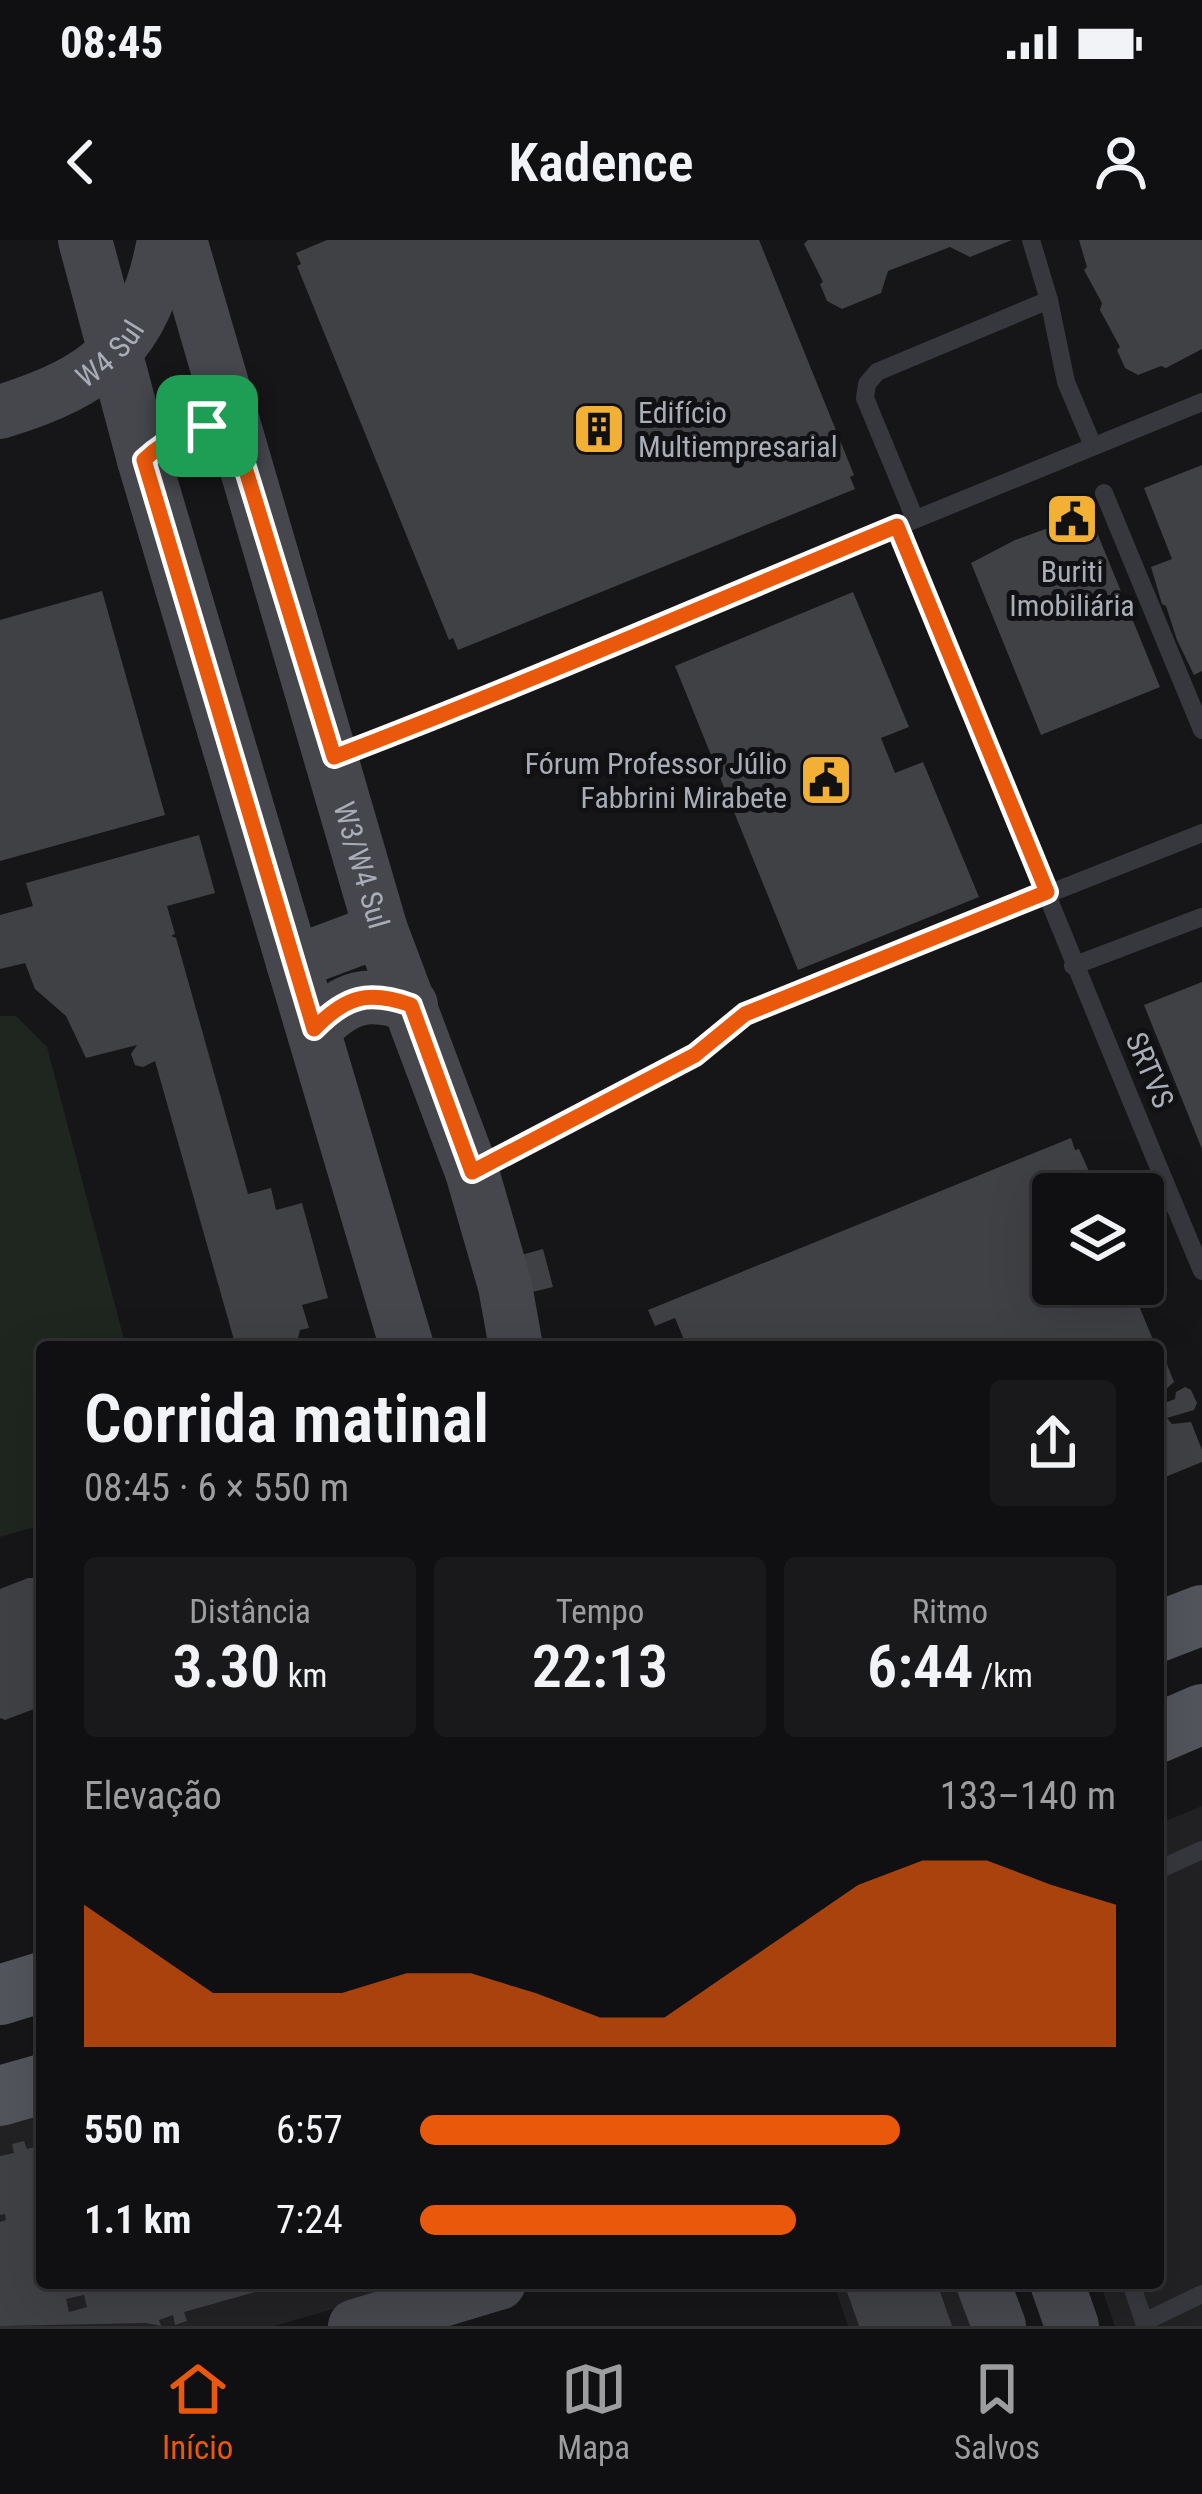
<!DOCTYPE html>
<html lang="pt">
<meta charset="utf-8">
<style>
body{margin:0;font-family:"Roboto Condensed",sans-serif;background:#19191b;color:#f1f3f6;height:100vh;display:flex;flex-direction:column;font-size:45px;white-space:nowrap}
*{box-sizing:border-box;margin:0}
p{font-size:39px;color:#9c9d9f}
.icon{flex:none;width:66px;height:66px;fill:none;stroke:currentColor;stroke-width:2;stroke-linecap:round;stroke-linejoin:round}
.map{position:relative;flex:1;overflow:hidden}
.sheet{position:absolute;left:36px;top:1101px;width:1128px;height:948px;display:flex;flex-direction:column;background:#101012;border-radius:12px;box-shadow:0 12px 48px #0002,0 0 0 3px #303032}
.sheet>*{flex:none}
.fabs{position:absolute;left:1032px;top:933px;display:grid;gap:24px}
.fabs a{display:grid;place-items:center;width:132px;height:132px;border-radius:12px;background:#101012;box-shadow:0 12px 48px #0002,0 0 0 3px #303032;font-size:60px}
.pin{position:absolute;display:grid;place-items:center;width:102px;height:102px;color:#fff;margin:-51px;border-radius:24px;box-shadow:0 6px 18px #0006}
.round{display:grid;place-items:center;flex:none;width:126px;height:126px;border-radius:12px;background:#19191b}
.summary{display:flex;align-items:center;justify-content:space-between;height:204px;padding:0 48px}
h1{font-size:66px;font-weight:600;line-height:90px}
.stats{display:grid;grid-template-columns:repeat(3,1fr);gap:18px;height:204px;padding:12px 48px}
.stats div{display:grid;align-content:center;border-radius:12px;background:#19191b;text-align:center}
.stats b{font-size:60px;font-weight:600}
.stats small{font-size:33px;font-weight:400}
.stats p{font-size:33px}
.chart{height:336px;padding:24px 48px}
.chart p{display:flex;justify-content:space-between}
.chart svg{width:100%;height:216px;margin-top:12px;fill:#ea580c;opacity:.7}
ul{padding:0 48px;list-style:none;font-size:39px}
li{display:grid;grid-template-columns:192px 144px 1fr;align-items:center;height:90px}
li i{height:30px;border-radius:15px;background:#ea580c}
.status{display:flex;justify-content:space-between;align-items:center;height:84px;padding:0 60px;background:#101012;direction:ltr}
.status svg{height:33px;fill:currentColor}
header{display:flex;justify-content:space-between;align-items:center;height:156px;padding:0 48px;background:#101012;font-size:54px;font-weight:600}
.menu{display:flex;justify-content:space-around;align-items:center;height:168px;border-top:3px solid #303032;background:#101012;font-size:33px;color:#9c9d9f}
.menu a{display:grid;justify-items:center;gap:6px}
.menu .on{color:#ea580c}
.map>svg:first-child{display:block}
.built{fill:#222225}
.green{fill:#1e261f}
.building{fill:#404145;fill-rule:evenodd}
.lines{fill:none;stroke-linecap:round;stroke-linejoin:round}
.lane{stroke:#37383d;stroke-width:18}
.secondary{stroke:#45474d;stroke-width:54}
.primary{stroke:#53555c;stroke-width:60}
.route-casing{stroke:#fff;stroke-width:24}
.route{stroke:#ea580c;stroke-width:15}
.labels{text-anchor:middle;dominant-baseline:central;stroke-width:10;stroke-linejoin:round;paint-order:stroke}
.street-label{font-size:30px;fill:#a8adb8;stroke:#111113}
.poi-label{font-size:30px;fill:#a8adb8;stroke:#111113;text-anchor:start}
</style>
<div class="status"><b>08:45</b><svg viewBox="0 0 49 12"><path d="M0 12V9h3v3zM5 12V6h3v6zM10 12V3h3v9zM15 12V0h3v12zM26 1h20v11H26zM47 4h2v5h-2z"/></svg></div>
<header><svg class="icon" aria-label="back" viewBox="0 0 24 24"><path d="M15 5l-7 7 7 7"/></svg>Kadence<svg class="icon" aria-label="person" viewBox="0 0 24 24"><circle cx="12" cy="8" r="4"/><path d="M4 21q1-7 8-7t8 7"/></svg></header>
<div class="map">
<svg width="1202" height="2086" viewBox="0 0 1202 2086">
<rect width="100%" height="100%" fill="#161618"/>
<!-- built -->
<g class="built">
<polygon points="1202,1566 1202,2086 1115,2086 1100,2043 1158,2043 1158,1584"/>
<polygon points="42,1870 42,2043 426,2043 274,2086 0,2086 0,1881"/>
<polygon points="846,2043 959,2043 973,2086 848,2086 835,2047"/>
</g>
<!-- green -->
<polygon class="green" points="0,776 16,776 47,807 126,1107 42,1107 42,1285 0,1297"/>
<!-- building -->
<g class="building">
<polygon points="327,0 759,0 854,235 850,237 855,249 458,410 453,398 449,400 297,26 301,24 296,13"/>
<polygon points="808,0 1012,0 970,17 950,7 888,31 881,53 842,69 827,61 820,44 823,42 804,4"/>
<polygon points="1079,0 1202,0 1202,109 1166,128 1161,126 1138,135 1125,128 1117,110 1120,107 1100,70 1102,63 1084,30 1087,27"/>
<polygon points="1202,225 1202,431 1194,435 1177,400 1166,366 1162,364 1151,327 1172,319 1144,248"/>
<polygon points="1089,273 1160,447 1041,495 971,323 1015,300"/>
<polygon points="102,351 165,575 0,621 0,380"/>
<polygon points="853,352 909,487 881,498 895,533 923,522 979,657 798,730 675,426"/>
<polygon points="199,595 215,653 167,666 175,694 171,696 176,698 248,954 271,948 276,970 302,963 328,1058 302,1065 309,1088 300,1090 296,1107 236,1107 155,821 143,827 135,825 131,814 137,805 86,818 66,776 35,749 25,723 0,729 0,675 33,666 26,643"/>
<polygon points="1202,742 1202,909 1144,765"/>
<polygon points="1071,898 1075,910 1079,909 1096,947 1086,954 1053,954 1053,1044 1130,1044 1156,1107 687,1107 675,1078 655,1086 648,1070"/>
<polygon points="543,1009 553,1047 524,1054 514,1017"/>
<polygon points="1158,1102 1174,1142 1158,1156"/>
<polygon points="1185,1147 1191,1150 1197,1163 1194,1170 1167,1178 1172,1184 1191,1182 1202,1210 1202,1222 1158,1240 1158,1159 1162,1164 1175,1159 1176,1152"/>
<polygon points="28,1338 42,1338 42,1466 5,1480 0,1478 0,1349"/>
<path d="M24 1901 27 1909 42 1905V1937L33 1939 36 1952 42 1950V2043H62L63 2047 119 2043 121 2052 138 2047 137 2043 283 2044 184 2072 187 2081 175 2085 173 2075 159 2080 161 2086 146 2083 0 2086V1982L6 1980 5 1974 0 1975V1916L14 1913 12 1904ZM84 2055 87 2067 69 2072 66 2059Z"/>
<polygon points="855,2043 937,2043 952,2086 859,2086 845,2046"/>
</g>
<g class="lines">
<!-- lane -->
<g class="lane">
<polyline points="1031,0 1049,60"/>
<polyline points="1104,253 1202,490"/>
<polyline points="915,279 865,158 867,144 877,132 1049,60 1066,142 1093,206"/>
<path d="M897 287C999 535 1098 784 1202 1031"/>
<polyline points="335,517 532,441 594,411 1202,162"/>
<polyline points="1073,726 1202,677"/>
<polyline points="476,930 695,815 745,774 1202,593"/>
<polyline points="1158,1630 1202,1610"/>
<polyline points="1131,2043 1144,2082"/>
<polyline points="1146,2086 1144,2082 1202,2054"/>
</g>
<!-- secondary -->
<g class="secondary">
<polyline points="85,0 144,220 407,1107"/>
<path id="s1" d="M180 0 381 690 472 932 505 1046 516 1107"/>
<path id="s2" d="M0 172C99 142 145 105 164 0"/>
<path d="M144 220C170 195 196 187 232 185"/>
<polyline points="293,723 381,690"/>
<path d="M314 789C346 756 368 750 411 765"/>
<polyline points="983,2043 999,2086"/>
<polyline points="1057,2043 1072,2086"/>
<polyline points="355,2086 499,2043"/>
</g>
<!-- primary -->
<g class="primary">
<polyline points="1158,1392 1202,1375"/>
<polyline points="1158,1493 1202,1474"/>
<polyline points="0,1755 42,1742"/>
<polyline points="0,1856 42,1844"/>
</g>
</g>
<g class="lines">
<!-- route casing -->
<g class="route-casing">
<path id="route" d="M232 185 334 517C523 445 709 364 897 286L1047 652 745 774 695 815 472 932 411 765C368 750 346 756 314 789L144 220C170 195 196 187 232 185Z"/>
</g>
<!-- route -->
<use href="#route" class="route"/>
</g>
<!-- icons -->
<defs>
<g id="building-square" transform="scale(2.7)"><rect x="-9" y="-9" width="18" height="18" rx="4" fill="#f2b134" stroke="#111113"/><path d="M-4-6H4V6H1V3H-1V6H-4ZM-2.5-4.3h1.7v1.8h-1.7ZM.8-4.3h1.7v1.8H.8ZM-2.5-1h1.7V.8h-1.7ZM.8-1h1.7V.8H.8Z" fill="#111"/></g>
<g id="civic-square" transform="scale(2.7)"><rect x="-9" y="-9" width="18" height="18" rx="4" fill="#f2b134" stroke="#111113"/><path d="M-.6-6.5H3V-4.5H.6V-3L4-1V1h2V6H-6V1h2V-1L-.6-3ZM-1.2 2.5V6h2.4V2.5Z" fill="#111"/></g>
</defs>
<g fill-rule="evenodd">
<use href="#building-square" x="599" y="189"/>
<use href="#civic-square" x="1072" y="279"/>
<use href="#civic-square" x="826" y="540"/>
</g>
<g class="labels">
<!-- street labels -->
<g class="street-label">
<text stroke="none"><textPath href="#s2" startOffset="126">W4 Sul</textPath></text>
<text stroke="none"><textPath href="#s1" startOffset="651">W3/W4 Sul</textPath></text>
<text transform="translate(1150 830) rotate(67)">SRTVS</text>
</g>
<!-- poi labels -->
<g class="poi-label">
<text x="638" y="172">Edifício<tspan x="638" dy="34">Multiempresarial</tspan></text>
<text x="1072" y="331" text-anchor="middle">Buriti<tspan x="1072" dy="34">Imobiliária</tspan></text>
<text x="787" y="523" text-anchor="end">Fórum Professor Júlio<tspan x="787" dy="34">Fabbrini Mirabete</tspan></text>
</g>
</g>
</svg>
<div class="fabs">
<a><svg class="icon" aria-label="layers" viewBox="0 0 24 24"><path d="M12 4l9 5-9 5-9-5zM3 14l9 5 9-5"/></svg></a>
</div>
<div class="pin" style="left:207px;top:186px;background:#1e9e55"><svg class="icon" aria-label="arrive" viewBox="0 0 24 24"><path d="M6 21V4h12l-3 4 3 4H6"/></svg></div>
<section class="sheet">
<div class="summary"><div><h1>Corrida matinal</h1><p>08:45 · 6 × 550 m</p></div><a class="round"><svg class="icon" aria-label="share" viewBox="0 0 24 24"><path d="M12 15V3M7 8l5-5 5 5M5 13v7h14v-7"/></svg></a></div>
<div class="stats">
<div><p>Distância</p><b>3.30<small> km</small></b></div>
<div><p>Tempo</p><b>22:13</b></div>
<div><p>Ritmo</p><b>6:44<small> /km</small></b></div>
</div>
<div class="chart"><p><span>Elevação</span>133–140 m</p>
<svg viewBox="0 0 160 44" preserveAspectRatio="none"><path d="M0 44V15L10 24L20 33L30 33L40 33L50 29L60 29L70 33L80 38L90 38L100 29L110 20L120 11L130 6L140 6L150 11L160 15V44z"/></svg>
</div>
<ul>
<li><b>550 m</b>6:57<i style="width:69%"></i></li>
<li><b>1.1 km</b>7:24<i style="width:54%"></i></li>
</ul>
</section>
</div>
<nav class="menu">
<a class="on"><svg class="icon" aria-label="home" viewBox="0 0 24 24"><path d="M3 11l9-7 9 7M6 9v11h12V9"/></svg>Início</a>
<a><svg class="icon" aria-label="map" viewBox="0 0 24 24"><path d="M3 6l6-2 6 2 6-2v14l-6 2-6-2-6 2zM9 4v14M15 6v14"/></svg>Mapa</a>
<a><svg class="icon" aria-label="saved" viewBox="0 0 24 24"><path d="M7 4h10v16l-5-4-5 4z"/></svg>Salvos</a>
</nav>
